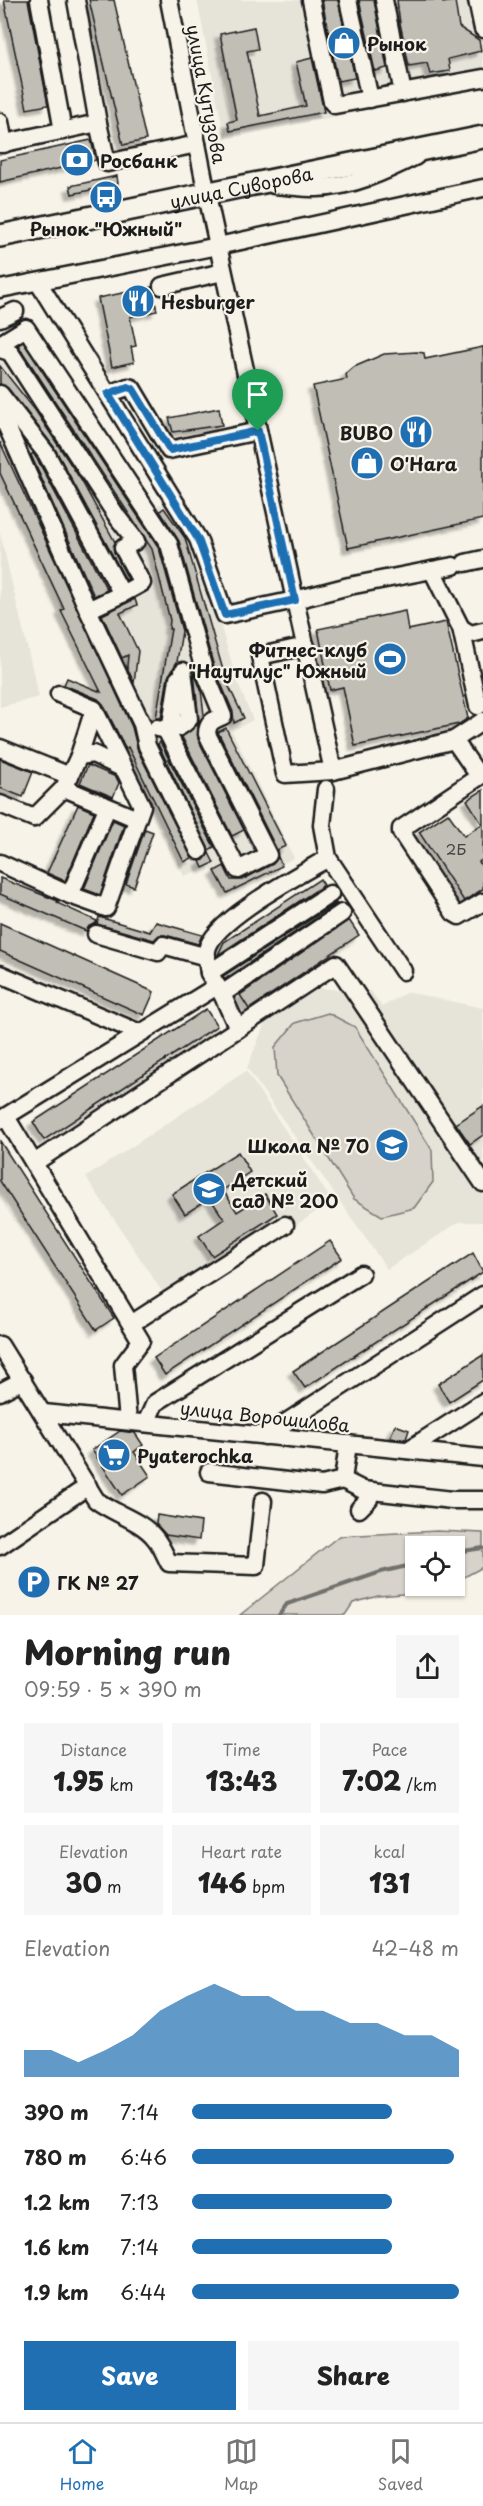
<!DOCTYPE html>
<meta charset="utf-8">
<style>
body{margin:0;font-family:"Playpen Sans",sans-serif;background:#f6f6f6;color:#222;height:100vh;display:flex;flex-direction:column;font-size:22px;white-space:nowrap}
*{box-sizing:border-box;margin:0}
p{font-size:20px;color:#767676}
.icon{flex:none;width:33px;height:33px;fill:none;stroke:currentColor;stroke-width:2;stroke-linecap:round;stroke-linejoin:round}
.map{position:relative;height:1615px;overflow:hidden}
.details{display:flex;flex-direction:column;background:#fff;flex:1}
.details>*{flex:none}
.fabs{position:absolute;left:405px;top:1536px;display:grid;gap:12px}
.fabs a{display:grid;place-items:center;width:60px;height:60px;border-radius:0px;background:#fff;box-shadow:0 2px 4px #0004;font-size:30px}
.pin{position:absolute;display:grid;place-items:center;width:51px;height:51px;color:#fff;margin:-62px -26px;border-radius:50% 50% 50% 0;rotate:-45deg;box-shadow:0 0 6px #0007}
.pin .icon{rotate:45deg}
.round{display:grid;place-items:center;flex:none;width:63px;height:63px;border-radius:0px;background:#f6f6f6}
.summary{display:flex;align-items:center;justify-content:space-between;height:102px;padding:0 24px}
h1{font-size:33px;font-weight:800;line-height:45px}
.metrics{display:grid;grid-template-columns:repeat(3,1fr);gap:9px;height:102px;padding:6px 24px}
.metrics div{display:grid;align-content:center;border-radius:0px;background:#f6f6f6;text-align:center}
.metrics b{font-size:26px;font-weight:800}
.metrics small{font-size:16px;font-weight:400}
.metrics p{font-size:16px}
.chart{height:168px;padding:12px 24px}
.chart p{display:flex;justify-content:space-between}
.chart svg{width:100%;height:108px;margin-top:6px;fill:#1f6fb2;opacity:.7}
.button{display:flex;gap:12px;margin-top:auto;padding:12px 24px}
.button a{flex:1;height:69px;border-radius:0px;background:#1f6fb2;color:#fff;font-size:24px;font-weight:800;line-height:69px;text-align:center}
.button a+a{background:#f6f6f6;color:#222}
ul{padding:0 24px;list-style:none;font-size:20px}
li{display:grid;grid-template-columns:96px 72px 1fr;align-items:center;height:45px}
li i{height:15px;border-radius:8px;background:#1f6fb2}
.dock{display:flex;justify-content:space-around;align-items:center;height:84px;border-top:2px solid #e0e0e0;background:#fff;font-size:16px;color:#767676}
.dock a{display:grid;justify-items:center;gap:3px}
.dock .current{color:#1f6fb2}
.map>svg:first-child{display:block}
.built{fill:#e6e3d9}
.green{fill:#d7d3cb;stroke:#7a7874;stroke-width:1.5}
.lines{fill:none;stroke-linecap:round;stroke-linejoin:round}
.stream{stroke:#72716c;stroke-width:4}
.building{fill:#c0beb5;stroke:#1c1c1c;stroke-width:1.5;filter:url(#shadow)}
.minor-casing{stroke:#1c1c1c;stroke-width:21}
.major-casing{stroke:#1c1c1c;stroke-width:26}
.minor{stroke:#f7f3e8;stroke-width:16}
.major{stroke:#f7f3e8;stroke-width:21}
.route-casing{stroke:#fff;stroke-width:12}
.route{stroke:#1f6fb2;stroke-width:8}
.labels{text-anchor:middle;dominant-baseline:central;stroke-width:4.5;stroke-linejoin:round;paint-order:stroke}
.number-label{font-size:15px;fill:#454442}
.poi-label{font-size:18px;font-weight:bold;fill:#1c1c1c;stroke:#f7f3e8;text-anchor:start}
.street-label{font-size:18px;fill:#1c1c1c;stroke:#f7f3e8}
</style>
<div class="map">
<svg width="483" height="1615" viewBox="0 0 483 1615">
<defs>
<filter id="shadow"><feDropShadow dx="-5" dy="5" stdDeviation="1.5" flood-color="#0004"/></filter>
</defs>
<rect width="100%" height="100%" fill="#f7f3e8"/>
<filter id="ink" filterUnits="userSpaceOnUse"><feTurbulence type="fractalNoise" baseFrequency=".0167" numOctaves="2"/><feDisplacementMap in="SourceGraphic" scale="12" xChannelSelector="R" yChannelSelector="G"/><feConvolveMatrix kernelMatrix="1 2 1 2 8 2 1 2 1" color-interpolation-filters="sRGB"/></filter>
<g filter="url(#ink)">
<!-- built -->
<g class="built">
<polygon points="197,0 483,0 483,86 225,139"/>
<polygon points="30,318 147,505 171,504 195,540 237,681 253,720 232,731 294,858 225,892 210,866 184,876 0,475 0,334"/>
<polygon points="0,533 39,697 0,707"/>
<polygon points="312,988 371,991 382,1007 407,992 483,1008 483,1222 459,1222 387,1269 247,1068 267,1018"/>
<polygon points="246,1071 332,1201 173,1308 86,1177"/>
</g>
<!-- green -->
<g class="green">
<polygon points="328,1013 355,1027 432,1150 433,1182 414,1208 382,1216 354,1199 277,1076 275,1047 295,1023"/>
<polygon points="437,1531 483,1533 483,1567 455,1582 454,1546 416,1546 416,1586 446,1586 429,1592 378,1596 353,1603 345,1615 240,1615 339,1536"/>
</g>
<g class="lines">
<!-- stream -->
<g class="stream">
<polyline points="454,1555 463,1551 483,1548"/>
<polyline points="279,1615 287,1604 381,1572 416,1564"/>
</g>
</g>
<!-- building -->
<g class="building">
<polygon points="4,0 28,0 48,105 27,109"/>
<polygon points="89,0 114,0 146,140 123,145"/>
<polygon points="322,0 338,0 355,78 338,81"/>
<polygon points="359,0 374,0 387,68 375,71"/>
<polygon points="397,0 442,0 443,3 455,1 459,27 479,40 481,51 448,59 450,71 430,74 427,63 409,66 400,23"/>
<polygon points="254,27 258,49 247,51 260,116 306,106 296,62 312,58 324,112 230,131 228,122 237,120 220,34"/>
<polygon points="91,140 96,160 0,182 0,160"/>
<polygon points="117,176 118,184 72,194 70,186"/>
<polygon points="152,287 157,311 130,317 136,346 131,347 134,362 112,367 98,298"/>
<polygon points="23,342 159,548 182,631 177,662 168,677 161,718 156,718 171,629 169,629 170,620 152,549 18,345"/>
<polygon points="483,347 483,519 348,548 313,386 347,379 346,374 354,367 384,354 417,352 424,353 425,359"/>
<polygon points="0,366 35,410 81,480 115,542 114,552 128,579 126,580 54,447 8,388 0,384"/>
<polygon points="219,408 222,425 173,432 169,418"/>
<polygon points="0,442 132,727 138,751 192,858 184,862 128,747 126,749 103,704 98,699 64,685 67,678 101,692 61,611 64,609 0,473"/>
<polygon points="33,453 37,459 107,590 94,596 31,455"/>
<polygon points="164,508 185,538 223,670 221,670 244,718 234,723 233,712 214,667 179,541 160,511"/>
<polygon points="135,599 137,605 120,613 138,651 134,683 127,667 128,655 122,658 102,615"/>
<polygon points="405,611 408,630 446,622 468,718 459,724 355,746 343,687 330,690 318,629"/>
<polygon points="194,672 201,690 204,715 199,722"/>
<polygon points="198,724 198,739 244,830 232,836 182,737"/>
<polygon points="226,728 286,846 277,850 218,732"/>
<polygon points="160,742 214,847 209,850 158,744"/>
<polygon points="0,759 33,772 23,797 0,788"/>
<polygon points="88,765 116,777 119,783 113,797 80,783"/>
<polygon points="483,790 483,859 479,862 483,869 483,889 464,901 419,832 448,813 464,836 482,824 467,800"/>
<polygon points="78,805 94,812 65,881 47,873"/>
<polygon points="113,820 124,825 100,895 84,889"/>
<polygon points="145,829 153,832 134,887 126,884"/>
<polygon points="209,853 214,863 203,868 200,861 204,860"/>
<polygon points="278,857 282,866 227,893 215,871 224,866 231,880 242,880 273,864"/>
<polygon points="0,878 58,901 57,903 97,921 95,924 89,926 86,931 0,894"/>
<polygon points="320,879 324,885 218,955 224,942"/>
<polygon points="336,903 337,904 225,979 223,976"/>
<polygon points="99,917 150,932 156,922 202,935 198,944 165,935 159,935 154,940 97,924"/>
<polygon points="349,920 359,935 249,1009 240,995"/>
<polygon points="0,923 154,992 144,1015 0,951"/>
<polygon points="206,1009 217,1026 44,1140 33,1122"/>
<polygon points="483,1106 483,1135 470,1144 456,1124"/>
<polygon points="0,1141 114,1318 96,1330 0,1181"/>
<polygon points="238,1152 250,1172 223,1190 237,1212 265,1194 277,1214 212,1256 199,1236 224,1219 210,1198 185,1214 172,1194"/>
<polygon points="330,1241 342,1258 165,1375 154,1358"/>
<polygon points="473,1253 483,1272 305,1388 293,1371"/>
<polygon points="483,1355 483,1380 449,1402 438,1384"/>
<polygon points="395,1425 409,1430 406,1439 390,1438"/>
<polygon points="120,1431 135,1433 143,1445 134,1452 150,1476 122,1495 92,1450"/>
<polygon points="157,1515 201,1522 199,1540 166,1535 156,1524"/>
</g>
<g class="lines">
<!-- minor casing -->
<g class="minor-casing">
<g id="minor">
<polyline points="39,0 63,131"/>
<polyline points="76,0 98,123"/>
<polyline points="169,0 207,195 295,600 349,586 453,566"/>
<polyline points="311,0 332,102 335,105 483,78"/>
<polyline points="348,0 370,99"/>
<polyline points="384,0 403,93"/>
<polyline points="477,0 483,29"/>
<polyline points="0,122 4,144"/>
<polyline points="0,144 98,123 107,163 197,144"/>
<path d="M274 185C288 186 303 188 317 188 352 187 386 171 416 156"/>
<polyline points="38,282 198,539 225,615 295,600 333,771"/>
<polyline points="162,286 223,272"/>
<polyline points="0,289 218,246 483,188"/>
<polyline points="0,318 15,311"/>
<path d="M0 344 26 328 169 544 204 670 223 716C214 720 207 722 207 734L268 855 238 870 166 730"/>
<polyline points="0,349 10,352 118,518 136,541 123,548 142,583 122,594"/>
<polyline points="0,394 46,453 122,594 88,610"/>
<polyline points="108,394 128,387 132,388 169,450 258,431"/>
<polyline points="0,411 88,610 142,724 147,746 199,851"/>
<polyline points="465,563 483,559"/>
<polyline points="432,570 461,628 478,706 483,703"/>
<polyline points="461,628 471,634 483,631"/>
<polyline points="306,646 260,656 285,774 333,771 454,740 483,721"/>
<path d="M157 728C171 731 179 730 189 719L183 671"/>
<polyline points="170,731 178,679"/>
<polyline points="454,740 479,776"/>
<polyline points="0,748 70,776"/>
<polyline points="79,756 94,709"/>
<polyline points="483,774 401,829 401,832 454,913 459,916 483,902"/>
<polyline points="64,788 137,819"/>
<polyline points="326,789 322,825 328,858 403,971"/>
<polyline points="0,804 34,818 64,788 79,756 93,754 124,769 94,709 59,694"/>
<polyline points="0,863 70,895 106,908 142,806 124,769"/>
<polyline points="70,895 107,808"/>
<polyline points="96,934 158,952 163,945 207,957"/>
<path d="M209 973C208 966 206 957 207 950 213 920 301 874 328 858"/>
<polyline points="0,974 140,1033"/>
<polyline points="222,994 342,913"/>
<polyline points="238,1029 222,994 209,973 330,894"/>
<polyline points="6,1117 141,1341 123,1365 128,1421"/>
<polyline points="0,1120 217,986"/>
<polyline points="34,1163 336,964 483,1183"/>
<polyline points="131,1324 285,1225"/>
<path d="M0 1345 96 1500C114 1514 141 1520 155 1538 161 1545 165 1555 169 1563L256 1566 263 1501"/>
<polyline points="0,1392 23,1380"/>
<polyline points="44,1413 483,1458"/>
<polyline points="146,1423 155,1403 361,1274"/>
<polyline points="265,1436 483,1295"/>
<polyline points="408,1450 483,1402"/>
<polyline points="209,1472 322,1485 343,1480 348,1444"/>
<polyline points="343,1480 363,1490 452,1500 483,1500"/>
<polyline points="359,1509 369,1499 370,1491"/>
<polyline points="0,1546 88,1486"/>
</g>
</g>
<!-- major casing -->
<g class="major-casing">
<g id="major">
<path id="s1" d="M0 236 483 137"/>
</g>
</g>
<!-- minor -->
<use href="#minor" class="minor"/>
<!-- major -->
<use href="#major" class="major"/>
</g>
</g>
<g class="lines" filter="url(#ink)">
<!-- route casing -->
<g class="route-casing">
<polygon id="route" points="128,387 133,389 170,450 258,431 295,600 225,615 198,539 108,394"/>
</g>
<!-- route -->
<use href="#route" class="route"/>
</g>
<!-- icons -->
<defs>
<g id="shop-disc" transform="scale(1.725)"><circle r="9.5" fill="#1f6fb2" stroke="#f7f3e8"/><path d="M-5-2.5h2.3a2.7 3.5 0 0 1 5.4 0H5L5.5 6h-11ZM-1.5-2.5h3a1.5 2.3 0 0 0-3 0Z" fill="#fff"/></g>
<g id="bank-disc" transform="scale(1.725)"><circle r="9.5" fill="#1f6fb2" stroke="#f7f3e8"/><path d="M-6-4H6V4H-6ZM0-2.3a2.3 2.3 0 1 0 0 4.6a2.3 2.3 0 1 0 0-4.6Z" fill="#fff"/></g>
<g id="bus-disc" transform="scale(1.725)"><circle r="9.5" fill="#1f6fb2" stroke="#f7f3e8"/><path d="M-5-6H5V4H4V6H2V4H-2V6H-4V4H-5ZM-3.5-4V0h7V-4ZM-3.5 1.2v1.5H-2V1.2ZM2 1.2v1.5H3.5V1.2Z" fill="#fff"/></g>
<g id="restaurant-disc" transform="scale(1.725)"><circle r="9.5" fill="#1f6fb2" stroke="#f7f3e8"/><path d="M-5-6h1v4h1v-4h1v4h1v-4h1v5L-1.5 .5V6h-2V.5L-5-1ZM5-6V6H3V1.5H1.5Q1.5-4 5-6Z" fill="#fff"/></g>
<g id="stadium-disc" transform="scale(1.725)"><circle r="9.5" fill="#1f6fb2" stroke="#f7f3e8"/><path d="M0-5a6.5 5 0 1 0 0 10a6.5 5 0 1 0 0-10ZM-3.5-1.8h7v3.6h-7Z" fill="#fff"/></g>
<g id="school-disc" transform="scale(1.725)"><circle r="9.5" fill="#1f6fb2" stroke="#f7f3e8"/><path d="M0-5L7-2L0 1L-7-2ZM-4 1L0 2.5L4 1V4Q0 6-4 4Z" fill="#fff"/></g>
<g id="supermarket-disc" transform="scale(1.725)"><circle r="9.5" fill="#1f6fb2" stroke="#f7f3e8"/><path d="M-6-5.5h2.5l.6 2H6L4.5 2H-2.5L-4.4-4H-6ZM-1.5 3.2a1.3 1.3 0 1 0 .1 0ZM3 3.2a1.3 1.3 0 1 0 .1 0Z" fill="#fff"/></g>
<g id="parking-disc" transform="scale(1.725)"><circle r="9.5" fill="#1f6fb2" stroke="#f7f3e8"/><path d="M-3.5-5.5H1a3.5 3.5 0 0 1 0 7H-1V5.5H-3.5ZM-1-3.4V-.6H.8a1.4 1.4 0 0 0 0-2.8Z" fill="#fff"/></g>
</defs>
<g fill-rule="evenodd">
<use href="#shop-disc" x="344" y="43"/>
<use href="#bank-disc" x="77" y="160"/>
<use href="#bus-disc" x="106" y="197"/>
<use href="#restaurant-disc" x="138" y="301"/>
<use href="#restaurant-disc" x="416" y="432"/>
<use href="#shop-disc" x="367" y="463"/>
<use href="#stadium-disc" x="390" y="659"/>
<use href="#school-disc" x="392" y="1145"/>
<use href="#school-disc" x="209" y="1189"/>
<use href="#supermarket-disc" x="114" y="1455"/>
<use href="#parking-disc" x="34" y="1582"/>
</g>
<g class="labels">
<!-- number labels -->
<g class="number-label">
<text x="456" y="848">2Б</text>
</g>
<!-- poi labels -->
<g class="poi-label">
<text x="367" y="43">Рынок</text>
<text x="100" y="160">Росбанк</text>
<text x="106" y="228" text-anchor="middle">Рынок "Южный"</text>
<text x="161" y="301">Hesburger</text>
<text x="393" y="432" text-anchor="end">BUBO</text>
<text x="390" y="463">O'Hara</text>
<text x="367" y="649" text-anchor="end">Фитнес-клуб<tspan x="367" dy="21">"Наутилус" Южный</tspan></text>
<text x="369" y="1145" text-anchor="end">Школа № 70</text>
<text x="232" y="1179">Детский<tspan x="232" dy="21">сад № 200</tspan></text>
<text x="137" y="1455">Pyaterochka</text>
<text x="57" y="1582">ГК № 27</text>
</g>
<!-- street labels -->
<g class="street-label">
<text transform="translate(207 94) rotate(79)">улица Кутузова</text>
<text stroke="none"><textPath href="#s1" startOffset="246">улица Суворова</textPath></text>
<text transform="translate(265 1416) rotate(6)">улица Ворошилова</text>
</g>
</g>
</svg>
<div class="fabs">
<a><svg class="icon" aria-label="locate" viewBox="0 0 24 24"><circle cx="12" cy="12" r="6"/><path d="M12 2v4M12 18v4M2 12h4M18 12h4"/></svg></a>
</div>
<div class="pin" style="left:258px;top:431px;background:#1e9e55"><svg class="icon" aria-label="arrive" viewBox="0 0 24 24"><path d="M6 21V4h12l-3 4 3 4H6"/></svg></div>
</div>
<section class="details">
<div class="summary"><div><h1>Morning run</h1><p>09:59 · 5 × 390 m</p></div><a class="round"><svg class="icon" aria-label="share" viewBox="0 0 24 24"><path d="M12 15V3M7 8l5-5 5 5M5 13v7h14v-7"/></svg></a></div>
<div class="metrics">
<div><p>Distance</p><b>1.95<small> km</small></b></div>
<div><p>Time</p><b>13:43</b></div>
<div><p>Pace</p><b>7:02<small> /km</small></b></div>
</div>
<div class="metrics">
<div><p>Elevation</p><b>30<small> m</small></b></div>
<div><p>Heart rate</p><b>146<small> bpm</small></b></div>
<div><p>kcal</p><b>131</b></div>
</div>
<div class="chart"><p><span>Elevation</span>42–48 m</p>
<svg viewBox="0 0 160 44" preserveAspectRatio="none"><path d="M0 44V33L10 33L20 38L30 33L40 27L50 17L60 11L70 6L80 11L90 11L100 17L110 17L120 22L130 22L140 27L150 27L160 33V44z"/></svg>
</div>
<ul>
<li><b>390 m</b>7:14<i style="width:75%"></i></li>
<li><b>780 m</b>6:46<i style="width:98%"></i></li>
<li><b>1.2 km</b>7:13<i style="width:75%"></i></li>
<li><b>1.6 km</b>7:14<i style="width:75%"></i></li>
<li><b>1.9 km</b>6:44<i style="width:100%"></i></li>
</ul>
<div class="button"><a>Save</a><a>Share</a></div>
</section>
<nav class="dock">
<a class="current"><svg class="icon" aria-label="home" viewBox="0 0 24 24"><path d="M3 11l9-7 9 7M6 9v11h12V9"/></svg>Home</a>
<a><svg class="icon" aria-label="map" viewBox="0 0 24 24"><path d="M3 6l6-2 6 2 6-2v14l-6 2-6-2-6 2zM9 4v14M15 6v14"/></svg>Map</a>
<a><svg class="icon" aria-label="saved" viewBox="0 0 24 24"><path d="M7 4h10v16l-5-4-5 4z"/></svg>Saved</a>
</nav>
